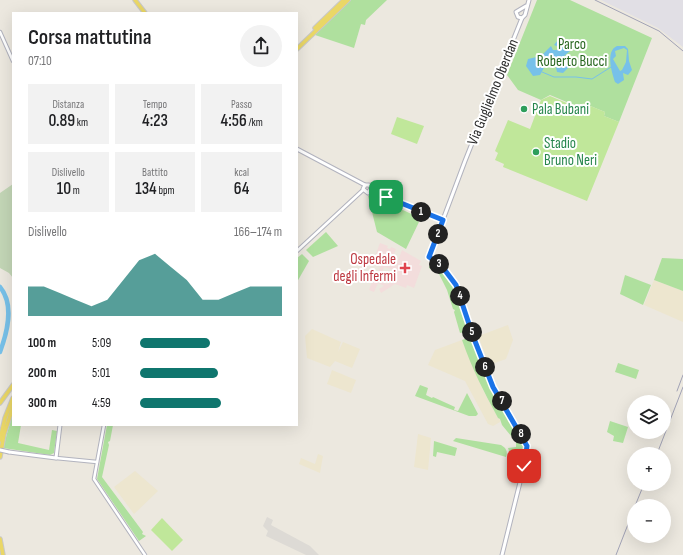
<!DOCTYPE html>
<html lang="it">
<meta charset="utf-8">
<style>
body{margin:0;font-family:"Sofia Sans Condensed",sans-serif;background:#f2f2f2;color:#202124;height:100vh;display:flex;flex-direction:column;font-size:15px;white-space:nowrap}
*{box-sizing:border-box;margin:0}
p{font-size:13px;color:#757577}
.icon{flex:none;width:22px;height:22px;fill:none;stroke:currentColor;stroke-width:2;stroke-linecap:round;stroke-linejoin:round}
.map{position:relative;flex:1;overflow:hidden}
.details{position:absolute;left:12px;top:12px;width:286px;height:414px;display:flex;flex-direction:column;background:#fff;border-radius:0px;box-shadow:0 4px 16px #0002}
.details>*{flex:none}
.buttons{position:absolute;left:627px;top:395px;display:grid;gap:8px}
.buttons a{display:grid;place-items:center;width:44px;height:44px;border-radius:50%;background:#fff;box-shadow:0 4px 16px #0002;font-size:20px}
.pin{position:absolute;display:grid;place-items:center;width:34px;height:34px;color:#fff;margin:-17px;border-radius:8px;box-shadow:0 2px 6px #0006}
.km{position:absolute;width:20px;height:20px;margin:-10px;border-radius:50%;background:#222;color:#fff;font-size:11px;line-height:20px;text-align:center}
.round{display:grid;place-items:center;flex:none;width:42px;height:42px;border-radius:21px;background:#f2f2f2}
.overview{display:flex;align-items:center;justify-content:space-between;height:68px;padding:0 16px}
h1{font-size:22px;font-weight:600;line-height:30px}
.figures{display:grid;grid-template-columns:repeat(3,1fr);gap:6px;height:68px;padding:4px 16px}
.figures div{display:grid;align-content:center;border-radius:0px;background:#f2f2f2;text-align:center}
.figures b{font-size:17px;font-weight:600}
.figures small{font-size:11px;font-weight:400}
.figures p{font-size:11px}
.chart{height:112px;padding:8px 16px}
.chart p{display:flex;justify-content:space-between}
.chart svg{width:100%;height:72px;margin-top:4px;fill:#0f766e;opacity:.7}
ul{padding:0 16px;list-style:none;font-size:13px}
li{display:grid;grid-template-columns:64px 48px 1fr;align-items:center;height:30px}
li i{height:10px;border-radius:5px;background:#0f766e}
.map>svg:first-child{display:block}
.industrial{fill:#e1dfe5}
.education{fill:#ede6cf}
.medical{fill:#f3dddc}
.green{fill:#afe09e}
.cemetery{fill:#c3d6b6}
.pitch{fill:#c0e79a}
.plaza{fill:#dddad5}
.water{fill:#77c1e9;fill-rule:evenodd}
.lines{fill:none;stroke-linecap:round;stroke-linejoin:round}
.stream{stroke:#77c1e9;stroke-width:1}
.river{stroke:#77c1e9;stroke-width:4.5}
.tertiary-casing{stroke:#b2b3be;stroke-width:4.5}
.secondary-casing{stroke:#b2b3be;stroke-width:5}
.primary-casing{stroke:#c8c8c8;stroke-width:5.5}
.tertiary{stroke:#fff;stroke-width:2.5}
.secondary{stroke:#fff;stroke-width:3}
.primary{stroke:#ead766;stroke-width:3.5}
.rail{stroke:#a1a2b5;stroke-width:1}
.secondary-bridge-casing{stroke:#b2b3be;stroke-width:5;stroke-linecap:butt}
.secondary-bridge{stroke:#fff;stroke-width:3}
.route-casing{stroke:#fff;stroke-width:8}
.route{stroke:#1a73e8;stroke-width:5}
.leisure-dot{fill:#2e9e5b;stroke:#fff;stroke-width:1.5}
.health-dot{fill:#e0444e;stroke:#fff;stroke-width:1.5}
.labels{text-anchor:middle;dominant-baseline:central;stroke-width:4;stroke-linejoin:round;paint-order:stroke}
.park-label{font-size:15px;fill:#27661e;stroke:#fff}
.street-label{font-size:15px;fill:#2c2c2c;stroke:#fff}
.leisure-label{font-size:15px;fill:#27864d;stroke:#fff;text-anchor:start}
.health-label{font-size:15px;fill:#be3a42;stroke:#fff;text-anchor:end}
</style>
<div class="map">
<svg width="683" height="555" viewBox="0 0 683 555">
<rect width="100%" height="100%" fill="#ece8df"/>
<!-- industrial -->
<polygon class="industrial" points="601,0 683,0 683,47 658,28"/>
<!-- education -->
<g class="education">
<polygon points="654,280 683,291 683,322 644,305"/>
<polygon points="508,325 513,340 506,359 489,365 479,338 481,335"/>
<polygon points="312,329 341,342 338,352 343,342 360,349 352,368 335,361 330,367 307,358 305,336"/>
<polygon points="462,340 483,390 498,418 500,419 500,422 493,426 488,424 465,381 428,365 435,350"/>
<polygon points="332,370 356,380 351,393 327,384"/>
<polygon points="418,434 431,438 428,470 414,467"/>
<polygon points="318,454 323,456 320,473 299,464 301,458 315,464"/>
<polygon points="135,471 158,491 134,514 114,487"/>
</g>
<!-- medical -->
<polygon class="medical" points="380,243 388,246 387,248 390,249 391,247 396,249 391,262 389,261 388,263 390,262 396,266 402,250 421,261 419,265 422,266 414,288 407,285 406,288 395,284 381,293 379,289 384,286 378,283 374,292 369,290 373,279 387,284 389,283 394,270 384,267 379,280 376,279 381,265 372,264"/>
<!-- green -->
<g class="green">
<polygon points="351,0 387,0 366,20 365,25 361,24 354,48 315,35"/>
<polygon points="537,0 570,0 652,38 619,122 604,116 605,112 583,103 581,108 550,95 541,100 518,90 507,75"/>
<polygon points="368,196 371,196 376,200 377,198 418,217 416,220 419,222 406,249 377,232"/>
<polygon points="326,232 338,246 313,257 306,250"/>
<polygon points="302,254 309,261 297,282 297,258"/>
<polygon points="662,258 683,259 683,291 654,280"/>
<polygon points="430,264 432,264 446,274 455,288 469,331 460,333 454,312 455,310 453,309 447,290 438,272 429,268"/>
<polygon points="625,275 651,285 643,305 620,294"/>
<path d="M470 337 490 388 522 442 524 450 521 460 511 457 508 448 516 447V442L502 425 500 419 498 418C484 392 472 369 462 340Z"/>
<polygon points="618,363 639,370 636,379 615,372"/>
<polygon points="420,385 428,388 426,395 432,398 433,397 455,407 454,410 458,411 467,393 478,414 476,416 469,416 415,396"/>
<polygon points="13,412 13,425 21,425 18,443 49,450 52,430 57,431 54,453 50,455 3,448"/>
<polygon points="610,421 628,427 623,443 613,441 614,436 607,432"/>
<polygon points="107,425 113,425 110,441 108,442 109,445 102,477 143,532 142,534 146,536 139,541 97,479"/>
<path d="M456 438 501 445C506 448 508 451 506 457L453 441Z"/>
<polygon points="434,441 457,448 455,456 437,452 436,457 433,456"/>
</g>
<!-- cemetery -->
<polygon class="cemetery" points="13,184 13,278 9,273 0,268 0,193"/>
<!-- pitch -->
<g class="pitch">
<polygon points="550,96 581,109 583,103 605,112 604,116 619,122 587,201 503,167 504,164 495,160 498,153 495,151 508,120 530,129 541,100"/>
<polygon points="397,117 424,126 417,144 391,134"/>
<polygon points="162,518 183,540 172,551 151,530"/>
</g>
<!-- plaza -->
<polygon class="plaza" points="267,517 273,520 271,525 310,546 319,555 306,555 266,536 268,531 263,526"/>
<!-- water -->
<g class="water">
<polygon points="563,39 570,45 570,51 564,56 565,58 570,59 571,65 563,73 557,72 556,68 558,62 553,60 546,64 540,75 533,76 526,66 528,59 541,56 551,46 553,50 557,50 559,47 554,45 558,40"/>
<path d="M617 46H625L628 49 629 61 632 70 628 75 623 73 624 80 618 84 615 82C612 73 605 51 617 46ZM624 48 627 50 626 62 622 70 620 71 613 59 616 56 615 51Z"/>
</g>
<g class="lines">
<!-- stream -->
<polyline class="stream" points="542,72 554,77 576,77 592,79 611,67"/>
<!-- river -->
<path class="river" d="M0 287C15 305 7 333 0 352"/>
<!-- tertiary casing -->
<g class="tertiary-casing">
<g id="tertiary">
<polyline points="0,32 13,61"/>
<polyline points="297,251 363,190"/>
<polyline points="104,425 94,479 145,555"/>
<polyline points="56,458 97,462"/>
</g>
</g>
<!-- secondary casing -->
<g class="secondary-casing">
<g id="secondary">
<polyline points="522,18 518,17 516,12 526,6"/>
<polyline points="297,149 365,185"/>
<polyline points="371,188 368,193 363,189 365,185 369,185 377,193"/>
<polyline points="370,192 381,195 443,220"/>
<polyline points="9,452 56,458 60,425"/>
<polyline points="502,555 528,450 527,446 493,387 472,333 456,285 441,265 429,257 465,161 522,18 525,15 529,0"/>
</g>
</g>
<!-- primary casing -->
<g class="primary-casing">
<g id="primary">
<polyline points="135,0 145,13"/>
<polyline points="315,28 344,0"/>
<polyline points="297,49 348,0"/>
<polyline points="0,403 13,385"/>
<polyline points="0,440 5,418 13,398"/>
<polyline points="0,457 4,434 13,407"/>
<polyline points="0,539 3,555"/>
</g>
</g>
<!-- tertiary -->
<use href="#tertiary" class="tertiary"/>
<!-- secondary -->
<use href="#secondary" class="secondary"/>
<!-- primary -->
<use href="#primary" class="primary"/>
<!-- rail -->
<g class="rail">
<polyline points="595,0 659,31 683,51"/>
<polyline points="677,391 683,375"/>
<polyline points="657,454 683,387"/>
<polyline points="635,506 644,484"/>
<polyline points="616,555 634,509"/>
</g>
<!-- secondary-bridge casing -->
<g class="secondary-bridge-casing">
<polyline id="secondary-bridge" points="0,450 9,452"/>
</g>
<!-- secondary-bridge -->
<use href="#secondary-bridge" class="secondary-bridge"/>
</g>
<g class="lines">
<!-- route casing -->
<g class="route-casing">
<polyline id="route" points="386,197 443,220 429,257 441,265 456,285 473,336 493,387 527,446 524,466"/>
</g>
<!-- route -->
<use href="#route" class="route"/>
</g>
<!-- markers -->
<g class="leisure-dot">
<circle cx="524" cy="109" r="4"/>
<circle cx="536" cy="152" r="4"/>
</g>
<path class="health-dot" d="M403 262h4v4h4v4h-4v4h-4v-4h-4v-4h4z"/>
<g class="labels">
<!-- park labels -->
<g class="park-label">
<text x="572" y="44">Parco<tspan x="572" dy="17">Roberto Bucci</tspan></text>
</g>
<!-- street labels -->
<g class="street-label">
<text transform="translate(493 92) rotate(-68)">Via Guglielmo Oberdan</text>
</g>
<!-- leisure labels -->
<g class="leisure-label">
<text x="532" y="109">Pala Bubani</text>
<text x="544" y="143">Stadio<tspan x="544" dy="17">Bruno Neri</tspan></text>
</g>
<!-- health labels -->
<g class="health-label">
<text x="396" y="259">Ospedale<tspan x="396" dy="17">degli Infermi</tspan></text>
</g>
</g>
</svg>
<div class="buttons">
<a><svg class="icon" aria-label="layers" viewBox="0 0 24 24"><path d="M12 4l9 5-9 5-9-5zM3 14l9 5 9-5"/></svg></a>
<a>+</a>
<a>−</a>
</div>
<div class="pin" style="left:386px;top:197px;background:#1e9e55"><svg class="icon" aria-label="arrive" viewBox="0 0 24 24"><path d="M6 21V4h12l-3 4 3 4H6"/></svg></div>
<div class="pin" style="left:524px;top:466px;background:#d93025"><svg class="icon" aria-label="check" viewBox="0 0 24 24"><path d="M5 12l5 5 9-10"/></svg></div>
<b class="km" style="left:421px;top:212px">1</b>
<b class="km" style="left:438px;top:234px">2</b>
<b class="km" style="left:439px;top:264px">3</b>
<b class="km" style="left:460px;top:296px">4</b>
<b class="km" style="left:472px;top:332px">5</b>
<b class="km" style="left:485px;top:367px">6</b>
<b class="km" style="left:502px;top:401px">7</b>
<b class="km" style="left:521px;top:434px">8</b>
<section class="details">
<div class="overview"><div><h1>Corsa mattutina</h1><p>07:10</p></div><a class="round"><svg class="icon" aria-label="share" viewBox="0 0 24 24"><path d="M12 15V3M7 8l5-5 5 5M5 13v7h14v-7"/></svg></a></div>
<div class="figures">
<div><p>Distanza</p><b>0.89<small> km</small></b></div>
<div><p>Tempo</p><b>4:23</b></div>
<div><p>Passo</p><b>4:56<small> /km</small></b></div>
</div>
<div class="figures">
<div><p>Dislivello</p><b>10<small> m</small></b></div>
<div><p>Battito</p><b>134<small> bpm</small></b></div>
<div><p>kcal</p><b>64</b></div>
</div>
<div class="chart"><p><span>Dislivello</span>166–174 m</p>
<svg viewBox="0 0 160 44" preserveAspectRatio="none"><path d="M0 44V26L10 26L20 30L30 34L40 38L50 34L60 22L70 10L80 6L90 14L100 22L110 34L120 34L130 30L140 26L150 26L160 26V44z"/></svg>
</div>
<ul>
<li><b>100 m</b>5:09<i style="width:49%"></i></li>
<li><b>200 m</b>5:01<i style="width:55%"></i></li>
<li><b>300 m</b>4:59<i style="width:57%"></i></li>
</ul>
</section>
</div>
